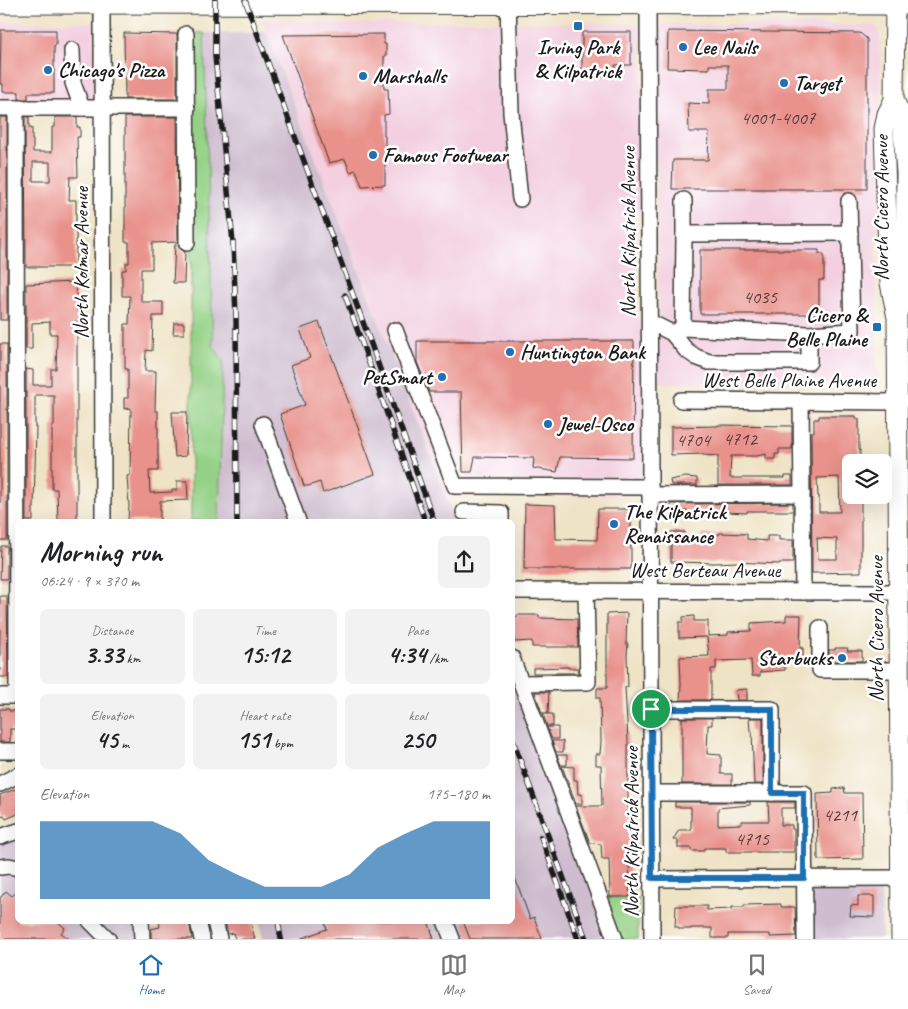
<!DOCTYPE html>
<meta charset="utf-8">
<style>
body{margin:0;font-family:Caveat,sans-serif;background:#f2f2f2;color:#202124;height:100vh;display:flex;flex-direction:column;font-size:19px;white-space:nowrap}
*{box-sizing:border-box;margin:0}
p{font-size:16px;color:#757577}
.icon{flex:none;width:28px;height:28px;fill:none;stroke:currentColor;stroke-width:2;stroke-linecap:round;stroke-linejoin:round}
.map{position:relative;flex:1;overflow:hidden}
.sheet{position:absolute;left:15px;top:519px;width:500px;height:405px;display:flex;flex-direction:column;background:#fff;border-radius:8px;box-shadow:0 5px 20px #0002}
.sheet>*{flex:none}
.fabs{position:absolute;left:842px;top:454px;display:grid;gap:10px}
.fabs a{display:grid;place-items:center;width:50px;height:50px;border-radius:8px;background:#fff;box-shadow:0 5px 20px #0002;font-size:25px}
.pin{position:absolute;display:grid;place-items:center;width:42px;height:42px;color:#fff;margin:-21px;border:2px solid #fff;border-radius:50%;box-shadow:0 1px 5px #0007}
.round{display:grid;place-items:center;flex:none;width:52px;height:52px;border-radius:8px;background:#f2f2f2}
.summary{display:flex;align-items:center;justify-content:space-between;height:85px;padding:0 25px}
h1{font-size:28px;font-weight:700;line-height:38px}
.metrics{display:grid;grid-template-columns:repeat(3,1fr);gap:8px;height:85px;padding:5px 25px}
.metrics div{display:grid;align-content:center;border-radius:8px;background:#f2f2f2;text-align:center}
.metrics b{font-size:25px;font-weight:700}
.metrics small{font-size:14px;font-weight:400}
.metrics p{font-size:14px}
.chart{height:140px;padding:10px 25px}
.chart p{display:flex;justify-content:space-between}
.chart svg{width:100%;height:90px;margin-top:5px;fill:#1f6fb2;opacity:.7}
.tabs{display:flex;justify-content:space-around;align-items:center;height:70px;border-top:1px solid #e0e0e0;background:#fff;font-size:14px;color:#757577}
.tabs a{display:grid;justify-items:center;gap:2px}
.tabs .active{color:#1f6fb2}
.map>svg:first-child{display:block}
.built{fill:#f3cfe0}
.industrial{fill:#cfbdcf}
.green{fill:#94d186;stroke:#587651}
.building{fill:#e9918b;fill-rule:evenodd}
.lines{fill:none;stroke-linecap:round;stroke-linejoin:round}
.minor-casing{stroke:#3c3a36;stroke-width:18}
.major-casing{stroke:#3c3a36;stroke-width:21}
.minor{stroke:#fff;stroke-width:15}
.major{stroke:#fff;stroke-width:19}
.rail-casing{stroke:#1c1c1c;stroke-width:5.5}
.rail{stroke:#fff;stroke-width:4;stroke-dasharray:11;stroke-linecap:butt}
.route-casing{stroke:#fff;stroke-width:10}
.route{stroke:#1f6fb2;stroke-width:6}
.poi-dot{fill:#1f6fb2;stroke:#fff;stroke-width:2}
.labels{text-anchor:middle;dominant-baseline:central;stroke-width:5;stroke-linejoin:round;paint-order:stroke}
.number-label{font-size:19px;fill:#4f3938}
.poi-label{font-size:21px;font-weight:bold;fill:#1c1c1c;stroke:#fff;text-anchor:start}
.street-label{font-size:21px;fill:#1c1c1c;stroke:#fff}
</style>
<div class="map">
<svg width="908" height="939" viewBox="0 0 908 939">
<rect width="100%" height="100%" fill="#fff"/>
<filter id="ink" filterUnits="userSpaceOnUse"><feTurbulence type="fractalNoise" baseFrequency=".02" numOctaves="2"/><feDisplacementMap in="SourceGraphic" scale="10" xChannelSelector="R" yChannelSelector="G"/><feConvolveMatrix kernelMatrix="1 2 1 2 8 2 1 2 1" color-interpolation-filters="sRGB"/></filter>
<filter id="wash" filterUnits="userSpaceOnUse"><feTurbulence type="fractalNoise" baseFrequency=".0096" numOctaves="4" result="noise"/><feDisplacementMap in="SourceGraphic" scale="20" xChannelSelector="R" yChannelSelector="G"/><feGaussianBlur stdDeviation="1.12" result="paint"/><feColorMatrix in="noise" values="0 0 0 0 0 0 0 0 0 0 0 0 0 0 0 0 0 1.4 0 .05"/><feComposite in="paint" operator="in"/></filter>
<g filter="url(#wash)">
<rect width="100%" height="100%" fill="#efe3c6"/>
<!-- built -->
<g class="built">
<polygon points="262,19 340,24 486,21 634,24 638,26 641,31 644,188 641,212 635,212 635,315 638,319 643,319 644,495 447,497"/>
<polygon points="0,22 101,22 100,107 0,107"/>
<polygon points="664,24 862,25 873,25 877,27 879,31 880,40 882,213 876,225 877,383 659,383 655,31 659,27"/>
</g>
<!-- industrial -->
<g class="industrial">
<polygon points="261,31 266,31 456,521 220,521 223,360 213,346 204,33 261,33"/>
<polygon points="513,675 610,939 263,939 259,921 512,921"/>
<polygon points="17,834 18,921 137,921 139,939 0,939 0,841"/>
<polygon points="803,880 881,880 882,939 804,939"/>
</g>
<!-- green -->
<g class="green">
<polygon points="191,33 204,33 213,346 223,360 219,521 191,521"/>
<polygon points="603,897 638,898 638,939 619,939"/>
</g>
<g id="blocks">
<!-- building -->
<g class="building">
<polygon points="1,30 56,30 56,45 54,47 54,93 28,93 28,99 19,99 19,92 3,92 3,84 0,84"/>
<polygon points="668,31 860,33 867,39 867,189 672,189 673,160 708,160 709,132 689,132 688,103 709,104 709,89 728,89 728,65 709,65 709,69 667,68"/>
<polygon points="582,32 631,32 631,65 615,65 616,76 582,77"/>
<polygon points="124,33 177,34 177,99 125,99"/>
<polygon points="384,34 384,44 386,44 386,56 384,56 384,89 388,89 389,114 384,115 384,136 385,136 385,185 362,186 356,170 350,172 345,159 329,163 283,35"/>
<rect x="0" y="117" width="7" height="203"/>
<path d="M25 117H29V128H32V140H33V152H52V127H55V117H77V127H80V137H77L78 177H70L69 200H76V267H26ZM33 162H50V181H33Z"/>
<polygon points="125,117 177,117 178,242 152,243 152,269 141,269 141,302 163,302 163,316 153,316 152,351 146,350 146,352 145,371 156,371 155,411 158,411 158,471 149,471 150,493 172,492 172,490 177,490 177,481 187,481 188,500 160,501 160,521 128,521 129,506 127,476 130,475 131,408 124,409 124,398 128,398 128,369 125,369 125,324 129,324 130,296 122,296 122,270 126,270 126,263 129,263 129,242 125,242"/>
<polygon points="175,245 178,245 179,248 185,252 184,283 173,283"/>
<polygon points="700,250 819,250 819,254 824,254 824,280 819,280 819,314 700,314"/>
<polygon points="76,282 77,310 80,310 80,321 77,321 77,521 58,521 57,489 52,489 52,426 54,426 54,395 35,395 35,427 36,427 34,508 33,508 33,521 26,521 26,369 33,370 33,385 51,385 51,369 56,369 57,334 50,334 50,322 32,323 32,349 26,349 26,284"/>
<polygon points="319,322 375,474 323,493 320,482 308,486 304,486 280,414 305,405 291,365 310,358 300,329"/>
<polygon points="174,323 184,323 184,334 173,334"/>
<polygon points="417,341 634,341 633,458 560,457 557,472 533,468 534,458 475,457 472,472 463,472 461,392 429,392 417,362"/>
<rect x="0" y="344" width="7" height="196"/>
<polygon points="172,412 187,412 186,456 175,457"/>
<path d="M819 416H856V419H859V450H860V461H851V497H861V572L812 573 811 432H814V419H819ZM839 477 840 512H819V496H818L817 478ZM817 538 837 539V559H818Z"/>
<polygon points="718,425 792,426 792,449 779,449 779,454 775,454 775,459 766,459 766,454 757,456 731,456 730,478 785,478 785,476 792,476 792,485 718,485 718,456 703,455 703,454 671,455 671,427 718,426"/>
<polygon points="685,477 697,478 697,485 671,485 670,480"/>
<polygon points="793,503 793,511 747,511 747,513 727,512 690,515 690,511 671,511 671,504"/>
<polygon points="525,504 555,505 556,539 597,540 598,509 631,509 631,569 524,569"/>
<polygon points="671,532 685,532 685,538 702,538 702,534 719,535 719,533 747,534 747,539 767,541 767,536 779,536 779,540 793,540 793,563 779,563 779,564 736,562 716,563 671,562"/>
<polygon points="1,546 7,546 7,579 0,579"/>
<polygon points="0,596 7,596 8,677 0,677"/>
<polygon points="627,613 626,644 628,644 627,655 628,687 625,687 628,741 628,819 629,826 631,825 631,844 629,844 629,861 630,897 610,897 609,859 602,859 601,844 590,843 576,806 602,806 601,765 596,765 596,754 600,754 601,741 600,698 597,698 597,688 607,688 607,614"/>
<polygon points="517,615 539,615 539,618 577,619 578,647 532,647 532,641 514,642 514,618 517,618"/>
<polygon points="786,615 801,615 800,648 803,648 803,658 785,658 785,670 760,672 760,676 752,676 751,660 716,661 716,669 711,669 711,700 680,700 681,685 680,657 709,656 707,637 679,638 679,622 683,622 683,617 694,616 694,621 708,621 708,636 728,635 728,632 751,631 751,623 786,621"/>
<polygon points="835,648 848,648 847,651 862,651 862,661 829,661 829,650 835,650"/>
<polygon points="568,667 568,668 578,668 578,673 533,673 533,668"/>
<polygon points="747,689 747,700 737,700 736,690"/>
<polygon points="535,692 549,692 548,713 542,713"/>
<polygon points="0,709 9,709 9,711 18,711 18,729 10,729 10,742 0,742"/>
<polygon points="543,714 553,714 553,726 547,726"/>
<polygon points="682,718 712,718 712,725 708,725 707,754 721,755 721,774 732,774 732,784 682,784"/>
<polygon points="749,718 763,718 763,784 754,784 752,731 750,731"/>
<polygon points="547,727 558,727 558,739 552,739"/>
<polygon points="552,741 563,741 563,752 556,752"/>
<polygon points="557,755 567,755 567,765 561,765"/>
<polygon points="562,766 574,767 574,780 577,780 578,794 582,794 582,804 576,804"/>
<polygon points="18,788 18,814 6,819 4,816 0,817 0,795"/>
<polygon points="844,788 845,793 862,793 863,859 818,860 817,794 833,793 833,789"/>
<polygon points="675,802 750,802 750,805 718,808 718,825 742,824 742,821 769,821 768,802 795,802 795,808 781,808 781,825 792,825 792,829 794,829 794,852 726,852 726,848 704,848 704,851 691,851 691,848 678,848 678,840 673,840 679,830 691,830 691,807 675,807"/>
<polygon points="512,875 514,875 530,919 534,917 542,939 470,939 463,921 512,921"/>
<polygon points="6,891 12,896 18,891 18,921 57,921 65,928 61,933 69,939 0,939 0,898"/>
<polygon points="858,896 874,896 874,917 850,916 851,905 858,906"/>
<polygon points="781,904 781,907 795,907 796,936 770,937 770,934 728,934 728,938 712,938 712,928 691,928 691,929 679,929 679,927 675,927 676,906 707,906 707,910 732,909 732,907 744,907 744,905"/>
<polygon points="159,921 189,921 192,939 151,939 151,929 160,927"/>
<polygon points="225,921 250,921 255,939 235,939 233,933 228,934"/>
<polygon points="324,921 428,921 434,939 302,939 302,938 327,929"/>
</g>
</g>
</g>
<g filter="url(#ink)">
<use href="#blocks" fill-opacity="0" stroke="#3c3a36" stroke-width="1"/>
<g class="lines">
<!-- minor casing -->
<g class="minor-casing">
<g id="minor">
<polyline points="508,0 511,113 520,199"/>
<polyline points="102,4 103,521"/>
<polyline points="648,5 652,939"/>
<polyline points="186,34 187,243"/>
<polyline points="72,50 73,83 82,108"/>
<polyline points="0,108 187,108"/>
<polyline points="16,108 17,696"/>
<polyline points="684,200 684,234 850,233"/>
<polyline points="650,322 672,333 686,350 696,357 709,362 809,362 809,334 852,331 849,201"/>
<polyline points="683,328 684,234"/>
<polyline points="395,330 455,486 650,487"/>
<polyline points="672,333 683,328 809,334"/>
<polyline points="681,400 897,402"/>
<polyline points="801,401 803,592"/>
<polyline points="263,424 298,521"/>
<polyline points="650,495 802,494"/>
<polyline points="464,512 501,513 501,521"/>
<polyline points="512,591 898,592"/>
<polyline points="820,628 820,670 899,670"/>
<polyline points="512,658 615,939"/>
<polyline points="522,683 588,682 586,591"/>
<polyline points="0,696 18,696"/>
<polyline points="651,709 772,709 772,793"/>
<polyline points="0,751 18,751"/>
<polyline points="0,784 18,775"/>
<polyline points="652,793 804,793 805,939"/>
<polyline points="0,837 18,831"/>
<polyline points="0,867 9,866 18,868"/>
<polyline points="652,879 908,878"/>
<polyline points="90,921 108,939"/>
<polyline points="141,921 142,939"/>
<polyline points="198,921 202,939"/>
<polyline points="215,921 219,939"/>
<polyline points="445,921 452,939"/>
</g>
</g>
<!-- major casing -->
<g class="major-casing">
<g id="major">
<polyline points="895,0 894,100 887,114 884,129 887,226 890,283 897,318 901,939"/>
<polyline points="0,4 908,5"/>
<polyline points="894,100 902,116 906,173 905,281 898,312"/>
</g>
</g>
<!-- minor -->
<use href="#minor" class="minor"/>
<!-- major -->
<use href="#major" class="major"/>
<!-- rail casing -->
<g class="rail-casing">
<g id="rail">
<polyline points="215,0 215,56 233,243 236,316 237,521"/>
<polyline points="245,0 371,344 434,521"/>
<polyline points="345,295 425,521"/>
<polyline points="512,738 586,939"/>
<polyline points="541,837 578,939"/>
<polyline points="278,921 281,939"/>
</g>
</g>
<!-- rail -->
<use href="#rail" class="rail"/>
</g>
</g>
<g class="lines" filter="url(#ink)">
<!-- route casing -->
<g class="route-casing">
<polygon id="route" points="651,709 772,709 772,793 804,793 804,878 652,878"/>
</g>
<!-- route -->
<use href="#route" class="route"/>
</g>
<!-- markers -->
<g class="poi-dot">
<rect x="573" y="21" width="10" height="10" rx="2.5"/>
<circle cx="683" cy="47" r="5"/>
<circle cx="48" cy="70" r="5"/>
<circle cx="363" cy="76" r="5"/>
<circle cx="784" cy="83" r="5"/>
<circle cx="373" cy="155" r="5"/>
<rect x="872" y="322" width="10" height="10" rx="2.5"/>
<circle cx="510" cy="352" r="5"/>
<circle cx="442" cy="377" r="5"/>
<circle cx="548" cy="424" r="5"/>
<circle cx="614" cy="524" r="5"/>
<circle cx="842" cy="658" r="5"/>
</g>
<g class="labels">
<!-- number labels -->
<g class="number-label">
<text x="778" y="118">4001-4007</text>
<text x="760" y="297">4035</text>
<text x="740" y="439">4712</text>
<text x="693" y="440">4704</text>
<text x="840" y="815">4211</text>
<text x="752" y="839">4715</text>
</g>
<!-- poi labels -->
<g class="poi-label">
<text x="578" y="47" text-anchor="middle">Irving Park<tspan x="578" dy="24">&amp; Kilpatrick</tspan></text>
<text x="693" y="47">Lee Nails</text>
<text x="58" y="70">Chicago's Pizza</text>
<text x="373" y="76">Marshalls</text>
<text x="794" y="83">Target</text>
<text x="383" y="155">Famous Footwear</text>
<text x="867" y="315" text-anchor="end">Cicero &amp;<tspan x="867" dy="24">Belle Plaine</tspan></text>
<text x="520" y="352">Huntington Bank</text>
<text x="432" y="377" text-anchor="end">PetSmart</text>
<text x="558" y="424">Jewel-Osco</text>
<text x="624" y="512">The Kilpatrick<tspan x="624" dy="24">Renaissance</tspan></text>
<text x="832" y="658" text-anchor="end">Starbucks</text>
</g>
<!-- street labels -->
<g class="street-label">
<text transform="translate(881 208) rotate(-90)">North Cicero Avenue</text>
<text transform="translate(628 232) rotate(-90)">North Kilpatrick Avenue</text>
<text transform="translate(81 263) rotate(-90)">North Kolmar Avenue</text>
<text x="789" y="380">West Belle Plaine Avenue</text>
<text x="705" y="570">West Berteau Avenue</text>
<text transform="translate(876 629) rotate(-90)">North Cicero Avenue</text>
<text transform="translate(631 832) rotate(-90)">North Kilpatrick Avenue</text>
</g>
</g>
</svg>
<div class="fabs">
<a><svg class="icon" aria-label="layers" viewBox="0 0 24 24"><path d="M12 4l9 5-9 5-9-5zM3 14l9 5 9-5"/></svg></a>
</div>
<div class="pin" style="left:651px;top:709px;background:#1e9e55"><svg class="icon" aria-label="arrive" viewBox="0 0 24 24"><path d="M6 21V4h12l-3 4 3 4H6"/></svg></div>
<section class="sheet">
<div class="summary"><div><h1>Morning run</h1><p>06:24 · 9 × 370 m</p></div><a class="round"><svg class="icon" aria-label="share" viewBox="0 0 24 24"><path d="M12 15V3M7 8l5-5 5 5M5 13v7h14v-7"/></svg></a></div>
<div class="metrics">
<div><p>Distance</p><b>3.33<small> km</small></b></div>
<div><p>Time</p><b>15:12</b></div>
<div><p>Pace</p><b>4:34<small> /km</small></b></div>
</div>
<div class="metrics">
<div><p>Elevation</p><b>45<small> m</small></b></div>
<div><p>Heart rate</p><b>151<small> bpm</small></b></div>
<div><p>kcal</p><b>250</b></div>
</div>
<div class="chart"><p><span>Elevation</span>175–180 m</p>
<svg viewBox="0 0 160 44" preserveAspectRatio="none"><path d="M0 44V6L10 6L20 6L30 6L40 6L50 12L60 25L70 32L80 38L90 38L100 38L110 32L120 19L130 12L140 6L150 6L160 6V44z"/></svg>
</div>
</section>
</div>
<nav class="tabs">
<a class="active"><svg class="icon" aria-label="home" viewBox="0 0 24 24"><path d="M3 11l9-7 9 7M6 9v11h12V9"/></svg>Home</a>
<a><svg class="icon" aria-label="map" viewBox="0 0 24 24"><path d="M3 6l6-2 6 2 6-2v14l-6 2-6-2-6 2zM9 4v14M15 6v14"/></svg>Map</a>
<a><svg class="icon" aria-label="saved" viewBox="0 0 24 24"><path d="M7 4h10v16l-5-4-5 4z"/></svg>Saved</a>
</nav>
